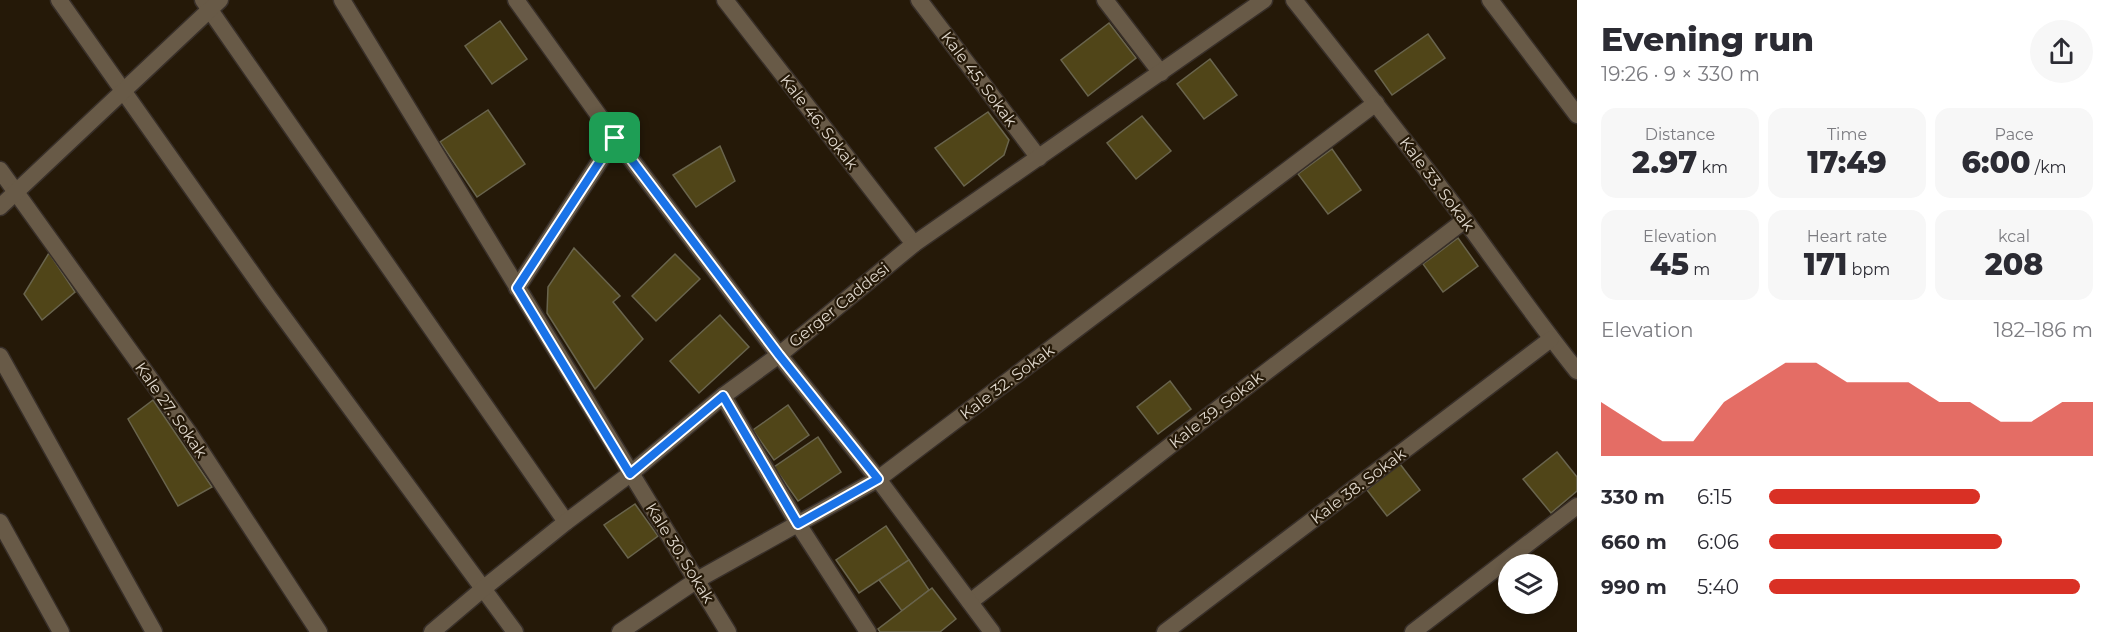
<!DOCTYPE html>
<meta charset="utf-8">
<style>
body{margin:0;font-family:Montserrat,sans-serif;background:#f7f7f7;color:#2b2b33;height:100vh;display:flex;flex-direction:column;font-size:22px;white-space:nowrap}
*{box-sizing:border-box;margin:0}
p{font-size:20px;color:#7c7c81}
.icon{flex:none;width:33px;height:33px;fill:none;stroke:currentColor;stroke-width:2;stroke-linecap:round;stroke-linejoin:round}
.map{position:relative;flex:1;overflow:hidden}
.details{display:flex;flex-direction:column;background:#fff;width:540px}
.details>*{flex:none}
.fabs{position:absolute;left:1498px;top:554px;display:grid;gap:12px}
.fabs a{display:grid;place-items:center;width:60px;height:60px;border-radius:50%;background:#fff;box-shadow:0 3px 9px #0003;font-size:30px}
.pin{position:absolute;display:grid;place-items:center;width:51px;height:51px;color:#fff;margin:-26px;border-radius:12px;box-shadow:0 3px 9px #0006}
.round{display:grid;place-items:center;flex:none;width:63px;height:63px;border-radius:32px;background:#f7f7f7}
.summary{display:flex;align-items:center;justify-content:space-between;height:102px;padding:0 24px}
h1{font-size:33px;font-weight:800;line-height:45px}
.metrics{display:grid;grid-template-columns:repeat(3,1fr);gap:9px;height:102px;padding:6px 24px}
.metrics div{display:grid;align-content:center;border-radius:15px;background:#f7f7f7;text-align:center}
.metrics b{font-size:30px;font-weight:800}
.metrics small{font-size:16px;font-weight:400}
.metrics p{font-size:16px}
.chart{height:168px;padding:12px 24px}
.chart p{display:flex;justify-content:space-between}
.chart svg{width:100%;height:108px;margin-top:6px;fill:#d93025;opacity:.7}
ul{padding:0 24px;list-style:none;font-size:20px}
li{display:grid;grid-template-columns:96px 72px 1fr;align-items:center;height:45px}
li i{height:15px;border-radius:8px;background:#d93025}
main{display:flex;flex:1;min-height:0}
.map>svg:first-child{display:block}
.building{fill:#504518;stroke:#69644d;stroke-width:1.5}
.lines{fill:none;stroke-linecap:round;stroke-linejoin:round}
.minor-casing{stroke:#382f29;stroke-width:19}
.tertiary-casing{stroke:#382f29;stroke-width:19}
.minor{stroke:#685a47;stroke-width:16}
.tertiary{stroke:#685a47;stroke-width:16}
.route-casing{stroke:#fff;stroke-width:12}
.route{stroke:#1a73e8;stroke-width:8}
.labels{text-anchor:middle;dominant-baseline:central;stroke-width:4.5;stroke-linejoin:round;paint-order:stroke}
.street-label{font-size:16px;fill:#dfd7cc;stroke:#251908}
</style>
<main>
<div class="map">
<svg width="1577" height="632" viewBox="0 0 1577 632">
<rect width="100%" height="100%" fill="#251908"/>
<!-- building -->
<g class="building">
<polygon points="500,21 527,59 492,84 465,46"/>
<polygon points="1109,23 1136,58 1088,96 1061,60"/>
<polygon points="1428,34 1445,58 1392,95 1375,71"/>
<polygon points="1210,59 1237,95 1204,119 1177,84"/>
<polygon points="488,110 525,164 477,197 440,142"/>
<polygon points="988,112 1009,140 1004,155 964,186 935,148"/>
<polygon points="1142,116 1171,151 1136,179 1107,143"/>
<polygon points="720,146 735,181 696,207 673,175"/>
<polygon points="1332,149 1361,190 1328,214 1298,174"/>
<polygon points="1458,238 1478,266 1443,292 1423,264"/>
<polygon points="574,248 620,296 613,302 643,339 595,389 547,313 548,287"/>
<polygon points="49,253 75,292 42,320 24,294"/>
<polygon points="675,254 700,279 656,321 632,296"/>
<polygon points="720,315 749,347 699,393 670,361"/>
<polygon points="1170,381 1191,409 1158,434 1137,407"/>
<polygon points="153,400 212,487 178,506 128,419"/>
<polygon points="788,405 809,435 774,460 753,430"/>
<polygon points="818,437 841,472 798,501 774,467"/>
<polygon points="1557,452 1577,477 1577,491 1551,513 1523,479"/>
<polygon points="1400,464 1420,490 1387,516 1367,490"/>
<polygon points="635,504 658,536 628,558 604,525"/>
<polygon points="886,526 909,560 859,593 836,560"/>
<polygon points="909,560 929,590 902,611 879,580"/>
<polygon points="932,588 956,619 940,632 880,632 878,629"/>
</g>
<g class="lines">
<!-- minor casing -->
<g class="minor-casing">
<g id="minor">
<polyline points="59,0 268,296 515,632"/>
<polyline points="203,0 566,522"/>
<polyline points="342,0 728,632"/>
<polyline points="725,0 914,244"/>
<polyline points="919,0 1039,158"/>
<polyline points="1105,0 1161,73"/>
<path d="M1294 0C1352 73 1409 146 1465 220 1502 271 1538 322 1577 371"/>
<polyline points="1490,0 1577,115"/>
<polyline points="0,170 189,433 319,632"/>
<polyline points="517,288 615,138"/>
<polyline points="0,356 154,632"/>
<polyline points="723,396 798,524 868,632"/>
<polyline points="0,522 61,632"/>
<polyline points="970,602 1194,427 1465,220"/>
<polyline points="620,632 697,580 878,479 1376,103"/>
<polyline points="1165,632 1551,339"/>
<polyline points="1413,632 1577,506"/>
</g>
</g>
<!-- tertiary casing -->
<g class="tertiary-casing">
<g id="tertiary">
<polyline points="516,0 615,138 779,355 878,479 992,632"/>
<polyline points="0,207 220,0"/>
<polyline points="432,632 484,588 566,522 630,474 723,396 779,355 914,244 1264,0"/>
</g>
</g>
<!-- minor -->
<use href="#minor" class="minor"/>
<!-- tertiary -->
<use href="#tertiary" class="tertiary"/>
</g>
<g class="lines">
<!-- route casing -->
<g class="route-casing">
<polygon id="route" points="615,138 779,355 878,479 798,524 723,396 630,474 517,288"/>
</g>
<!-- route -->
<use href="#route" class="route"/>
</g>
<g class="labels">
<!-- street labels -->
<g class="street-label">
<text transform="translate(979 79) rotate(53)">Kale 45. Sokak</text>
<text transform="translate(819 122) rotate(52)">Kale 46. Sokak</text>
<text transform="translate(1437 184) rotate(53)">Kale 33. Sokak</text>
<text transform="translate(839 305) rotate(-39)">Gerger Caddesi</text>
<text transform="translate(1007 382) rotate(-37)">Kale 32. Sokak</text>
<text transform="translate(171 410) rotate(55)">Kale 27. Sokak</text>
<text transform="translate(1216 410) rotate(-38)">Kale 39. Sokak</text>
<text transform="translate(1358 486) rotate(-37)">Kale 38. Sokak</text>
<text transform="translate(680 553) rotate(58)">Kale 30. Sokak</text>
</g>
</g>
</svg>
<div class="fabs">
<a><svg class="icon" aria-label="layers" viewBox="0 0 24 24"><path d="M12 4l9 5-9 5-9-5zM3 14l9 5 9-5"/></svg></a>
</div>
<div class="pin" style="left:615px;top:138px;background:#1e9e55"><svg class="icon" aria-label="arrive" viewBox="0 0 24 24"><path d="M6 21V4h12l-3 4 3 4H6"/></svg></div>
</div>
<section class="details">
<div class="summary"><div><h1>Evening run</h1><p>19:26 · 9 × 330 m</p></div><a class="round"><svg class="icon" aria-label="share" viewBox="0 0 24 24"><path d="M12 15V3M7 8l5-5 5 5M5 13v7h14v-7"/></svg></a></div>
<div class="metrics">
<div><p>Distance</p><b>2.97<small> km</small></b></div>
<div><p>Time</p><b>17:49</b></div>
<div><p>Pace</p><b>6:00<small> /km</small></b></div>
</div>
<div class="metrics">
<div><p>Elevation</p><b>45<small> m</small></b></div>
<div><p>Heart rate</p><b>171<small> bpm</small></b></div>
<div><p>kcal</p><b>208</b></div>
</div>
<div class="chart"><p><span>Elevation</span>182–186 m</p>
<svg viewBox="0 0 160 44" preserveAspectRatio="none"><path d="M0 44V22L10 30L20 38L30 38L40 22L50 14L60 6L70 6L80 14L90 14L100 14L110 22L120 22L130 30L140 30L150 22L160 22V44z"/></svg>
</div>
<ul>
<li><b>330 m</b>6:15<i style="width:65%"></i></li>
<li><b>660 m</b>6:06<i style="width:72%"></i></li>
<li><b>990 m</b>5:40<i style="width:96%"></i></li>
</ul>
</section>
</main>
